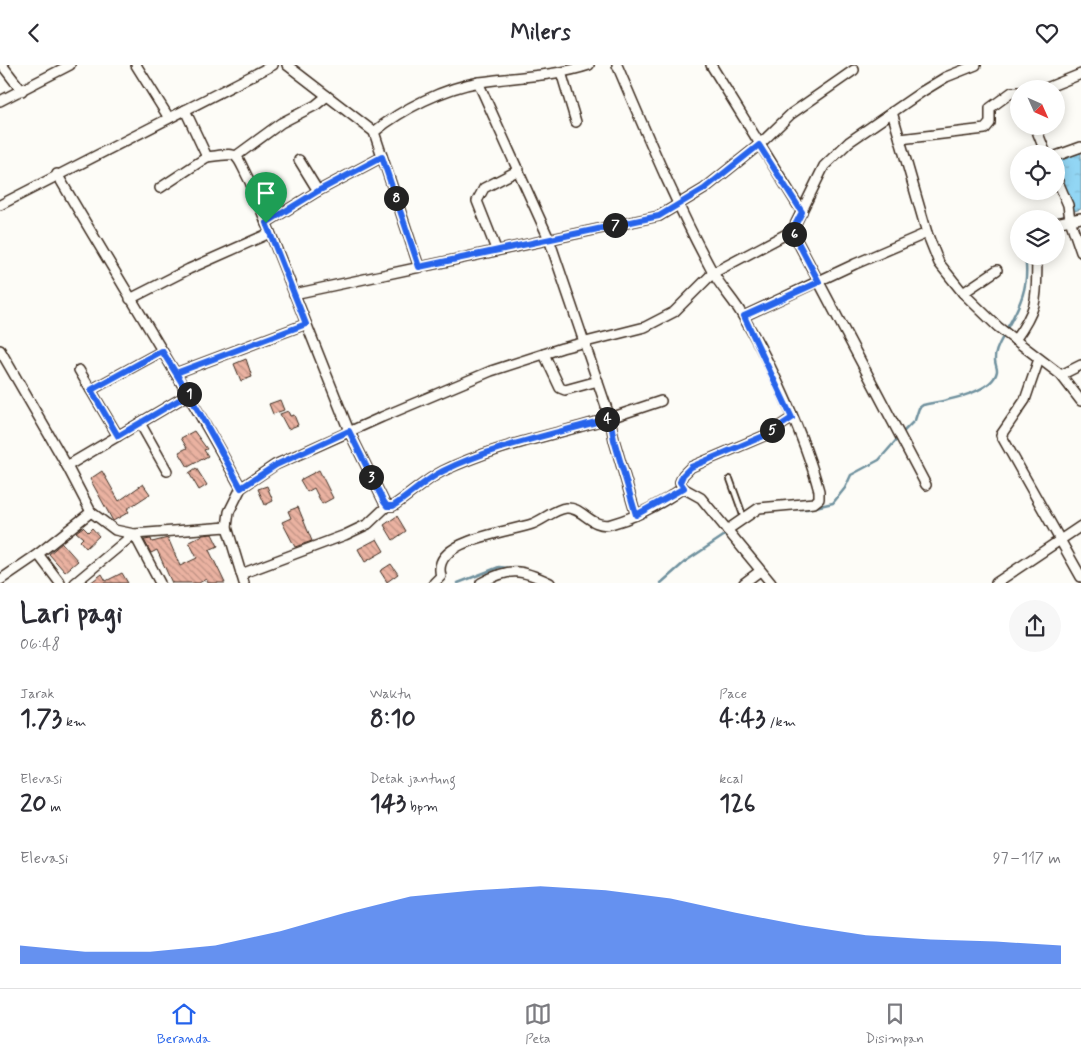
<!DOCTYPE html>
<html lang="id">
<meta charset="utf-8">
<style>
body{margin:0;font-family:Mynerve,sans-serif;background:#f7f7f7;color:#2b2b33;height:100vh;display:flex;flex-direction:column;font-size:19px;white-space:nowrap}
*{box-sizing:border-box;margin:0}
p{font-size:16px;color:#7c7c81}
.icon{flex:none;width:28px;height:28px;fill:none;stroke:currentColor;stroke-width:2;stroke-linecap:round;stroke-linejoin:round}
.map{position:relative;height:518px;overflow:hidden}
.panel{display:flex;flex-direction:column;background:#fff;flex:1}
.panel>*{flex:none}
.needle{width:32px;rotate:135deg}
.tools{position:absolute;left:1010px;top:15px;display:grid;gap:10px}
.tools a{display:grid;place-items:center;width:55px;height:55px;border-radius:50%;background:#fff;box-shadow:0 2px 12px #0003;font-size:25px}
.pin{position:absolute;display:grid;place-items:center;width:42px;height:42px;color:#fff;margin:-51px -21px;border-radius:50% 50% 50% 0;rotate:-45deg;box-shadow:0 0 5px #0007}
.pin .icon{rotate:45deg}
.km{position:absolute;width:25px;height:25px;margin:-12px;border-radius:50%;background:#222;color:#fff;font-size:14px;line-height:25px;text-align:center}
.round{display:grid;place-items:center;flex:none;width:52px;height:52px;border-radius:26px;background:#f7f7f7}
.headline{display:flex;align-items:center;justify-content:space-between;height:85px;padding:0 20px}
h1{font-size:28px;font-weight:800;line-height:38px}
.stats{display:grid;grid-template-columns:repeat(3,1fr);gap:8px;height:85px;padding:5px 20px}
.stats div{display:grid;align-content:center}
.stats b{font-size:25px;font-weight:800}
.stats small{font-size:14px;font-weight:400}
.stats p{font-size:14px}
.chart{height:140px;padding:10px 20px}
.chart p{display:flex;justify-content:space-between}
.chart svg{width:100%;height:90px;margin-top:5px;fill:#2563eb;opacity:.7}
header{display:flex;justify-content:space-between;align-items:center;height:65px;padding:0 20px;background:#fff;font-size:22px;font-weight:800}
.tab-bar{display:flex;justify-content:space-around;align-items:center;height:70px;border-top:1px solid #e1e1e2;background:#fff;font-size:14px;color:#7c7c81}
.tab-bar a{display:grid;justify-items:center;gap:2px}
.tab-bar .on{color:#2563eb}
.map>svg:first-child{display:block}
.water{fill:url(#water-ripples);stroke:#6f919e}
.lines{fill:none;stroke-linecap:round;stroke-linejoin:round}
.stream{stroke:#6f919e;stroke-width:2.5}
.building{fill:url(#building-back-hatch);stroke:#3b2a1e}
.service-casing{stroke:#3b2a1e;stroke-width:8}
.minor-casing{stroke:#3b2a1e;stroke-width:12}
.service{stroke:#fdfcf7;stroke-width:4.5}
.minor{stroke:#fdfcf7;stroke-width:9}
.route-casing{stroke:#fff;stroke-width:10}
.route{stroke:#2563eb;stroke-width:6}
</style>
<header><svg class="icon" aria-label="back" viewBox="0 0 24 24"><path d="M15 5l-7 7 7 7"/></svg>Milers<svg class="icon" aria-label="heart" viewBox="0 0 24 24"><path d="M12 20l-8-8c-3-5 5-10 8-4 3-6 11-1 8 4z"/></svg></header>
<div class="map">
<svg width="1081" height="518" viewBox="0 0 1081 518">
<defs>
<pattern id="water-ripples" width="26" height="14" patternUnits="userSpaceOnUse" patternTransform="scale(1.25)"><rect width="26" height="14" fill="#92d6f4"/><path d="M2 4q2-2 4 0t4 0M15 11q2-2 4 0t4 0" fill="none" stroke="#7fb8d1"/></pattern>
<pattern id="building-back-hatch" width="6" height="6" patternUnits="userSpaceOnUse" patternTransform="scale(1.25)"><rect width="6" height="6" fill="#eab2a1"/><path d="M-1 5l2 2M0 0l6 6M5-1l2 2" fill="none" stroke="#bf9183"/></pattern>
</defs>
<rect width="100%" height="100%" fill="#fdfcf7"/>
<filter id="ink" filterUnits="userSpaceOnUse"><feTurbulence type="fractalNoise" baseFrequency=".02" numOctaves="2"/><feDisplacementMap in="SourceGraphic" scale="10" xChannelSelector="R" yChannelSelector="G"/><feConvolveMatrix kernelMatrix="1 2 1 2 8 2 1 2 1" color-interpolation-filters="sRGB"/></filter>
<g filter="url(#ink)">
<!-- water -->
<polygon class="water" points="1081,84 1081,144 1068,148 1056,115 1056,93"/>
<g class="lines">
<!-- stream -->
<g class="stream">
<polyline points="1053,154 1067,151"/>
<path d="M1006 265C1020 241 1030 220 1025 191"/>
<path d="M902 368 915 355 919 343 923 340C941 336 993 329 997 306 997 302 995 299 995 295 994 287 1000 277 1004 270"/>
<polyline points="792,444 807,444 833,438 845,423 851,410 879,395 899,372"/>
<polyline points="458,518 499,502 529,505"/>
<polyline points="661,518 686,496 728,468"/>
</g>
</g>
<!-- building -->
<g class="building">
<polygon points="246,294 252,312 241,316 234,299"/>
<polygon points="280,335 284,345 273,349 269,339"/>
<polygon points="288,346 290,351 294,350 298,360 288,364 280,349"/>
<polygon points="194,366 207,384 204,385 208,391 188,402 179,387 187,383 181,373"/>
<polygon points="196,403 207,420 199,425 189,408"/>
<polygon points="319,405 333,433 322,439 314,423 307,427 300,415"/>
<polygon points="102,406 119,436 143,419 150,429 127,444 129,447 113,456 90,414"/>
<polygon points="267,421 273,436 265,440 258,424"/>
<polygon points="298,442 312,476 295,482 282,457 291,453 288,446"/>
<polygon points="397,451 406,466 393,475 384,460"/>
<polygon points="83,462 88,467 92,463 99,471 86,483 80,476 83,473 76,467"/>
<polygon points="212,469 218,481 209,485 225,518 208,518 206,514 199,518 172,518 157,485 151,488 144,475 151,474 152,477 168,473 180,501 197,493 189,477 203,470"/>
<polygon points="377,474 384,486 365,497 358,484"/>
<polygon points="62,478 78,496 65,507 49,489"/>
<polygon points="391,499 398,509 387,517 380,506"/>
<polygon points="122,508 128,518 90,518 102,509 106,516"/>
</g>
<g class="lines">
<!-- service casing -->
<g class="service-casing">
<polyline id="service" points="730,414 744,453"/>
</g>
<!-- minor casing -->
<g class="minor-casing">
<g id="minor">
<polyline points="2,0 22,26"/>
<polyline points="136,0 169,53"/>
<path d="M287 0 374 67C402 44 444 23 480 17 517 11 553 12 589 0"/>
<path d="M617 0C647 70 676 140 712 206 721 223 735 236 744 253 772 300 805 373 819 426V434L814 438 759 443 727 465"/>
<polyline points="711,0 802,147"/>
<polyline points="561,7 576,57"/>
<polyline points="1044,24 1081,9"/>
<polyline points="0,36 70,0"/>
<path d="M185 45 207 92C242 87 234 87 250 117L349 366 384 437 387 441H393C410 430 425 415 443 406 496 380 555 370 610 353L549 174 478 17"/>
<polyline points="892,47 927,168 939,198 963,228 998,262 1061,310 1081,336"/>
<polyline points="1035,61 1046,89"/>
<polyline points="374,67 419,202"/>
<polyline points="900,74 985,64 990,58 990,43 1012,27 1019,27"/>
<polyline points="236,91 281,58 316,40 327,31"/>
<polyline points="1056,91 1081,82"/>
<path d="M57 109C118 214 183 316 241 423"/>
<polyline points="1056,112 1068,140 1070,155 1081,153"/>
<polyline points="160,123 207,92"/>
<polyline points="318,126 382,92"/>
<polyline points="0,140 273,0"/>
<polyline points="266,158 318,126 299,95"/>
<polyline points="1056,158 1070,155 1081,187"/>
<polyline points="792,166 926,420"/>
<polyline points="496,184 477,136 484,123 519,105"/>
<polyline points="963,228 997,205"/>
<polyline points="294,229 659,151 704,124 759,80 791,49 854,5"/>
<polyline points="130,234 189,204 270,168"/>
<polyline points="744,251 855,199 927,168"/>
<path d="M1015 275C1040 240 1036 232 1037 191"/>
<polyline points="0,285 67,401 91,447 115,465 134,469 227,462"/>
<polyline points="544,289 560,323 565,325 598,316"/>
<polyline points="1039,294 1025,335 1001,370 1081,512"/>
<polyline points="79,305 118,371"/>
<polyline points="176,308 306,259"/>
<polyline points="1061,310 1081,300"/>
<polyline points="91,325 162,286"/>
<polyline points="140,358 167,406"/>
<polyline points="67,401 189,329"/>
<polyline points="683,423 680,417 683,410 691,402 766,370 792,353"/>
<polyline points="636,450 614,375 610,353 661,336"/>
<polyline points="38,489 60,518"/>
<polyline points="241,509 345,470 368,459 387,441"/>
<polyline points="0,515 38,489 91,447"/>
<polyline points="75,518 134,469 160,518"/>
<polyline points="244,518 227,462 229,447 241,423 275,400 382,352 491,306 562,283 645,262 674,247 713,208 792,166 824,101 849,77 923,26 946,12 976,0"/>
<path d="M434 518 441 511C430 475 509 467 532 459 543 455 555 444 566 443 582 441 591 464 611 459 637 452 662 438 683 423L701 433 771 518"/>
<path d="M481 518C510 502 521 504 550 518"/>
<polyline points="744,518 760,506"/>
<polyline points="996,518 1081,461"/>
</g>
</g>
<!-- service -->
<use href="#service" class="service"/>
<!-- minor -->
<use href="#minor" class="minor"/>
</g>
</g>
<g class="lines" filter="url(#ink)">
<!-- route casing -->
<g class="route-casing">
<path id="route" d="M266 158 306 259 176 308 189 329 118 371 91 325 162 286C191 331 216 376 241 423L276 400 349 366 384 437 387 441H393C410 430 425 415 443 406 496 380 555 369 610 353L614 375 636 450 684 423 680 417 683 410 691 402 766 370 792 353 744 251 819 217 792 166 802 147 759 80 704 124 659 151 419 202 382 92 318 126 266 158"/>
</g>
<!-- route -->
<use href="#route" class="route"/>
</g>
</svg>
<div class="tools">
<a><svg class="needle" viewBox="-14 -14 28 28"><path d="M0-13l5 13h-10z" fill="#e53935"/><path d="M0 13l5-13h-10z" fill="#7c7c81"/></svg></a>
<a><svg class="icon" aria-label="locate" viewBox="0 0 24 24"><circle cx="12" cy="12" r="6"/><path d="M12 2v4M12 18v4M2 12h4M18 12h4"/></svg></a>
<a><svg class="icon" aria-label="layers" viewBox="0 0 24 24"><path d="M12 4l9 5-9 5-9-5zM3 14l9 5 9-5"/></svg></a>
</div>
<div class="pin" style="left:266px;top:158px;background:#1e9e55"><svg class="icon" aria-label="arrive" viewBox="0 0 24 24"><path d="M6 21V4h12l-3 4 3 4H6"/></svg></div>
<b class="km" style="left:189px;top:329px">1</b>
<b class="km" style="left:371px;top:412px">3</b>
<b class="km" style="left:607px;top:354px">4</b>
<b class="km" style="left:772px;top:365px">5</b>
<b class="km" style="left:794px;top:169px">6</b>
<b class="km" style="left:615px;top:160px">7</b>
<b class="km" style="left:396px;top:133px">8</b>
</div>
<section class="panel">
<div class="headline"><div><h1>Lari pagi</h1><p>06:48</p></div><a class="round"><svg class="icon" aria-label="share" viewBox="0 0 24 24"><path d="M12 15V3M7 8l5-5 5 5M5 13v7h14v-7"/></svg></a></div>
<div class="stats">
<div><p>Jarak</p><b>1.73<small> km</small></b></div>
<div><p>Waktu</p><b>8:10</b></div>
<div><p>Pace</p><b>4:43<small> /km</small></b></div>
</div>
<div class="stats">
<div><p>Elevasi</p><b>20<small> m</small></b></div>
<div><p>Detak jantung</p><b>143<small> bpm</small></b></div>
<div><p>kcal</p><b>126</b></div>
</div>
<div class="chart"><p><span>Elevasi</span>97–117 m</p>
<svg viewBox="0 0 160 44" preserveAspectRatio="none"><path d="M0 44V35L10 38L20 38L30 35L40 28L50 19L60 11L70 8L80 6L90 8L100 12L110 19L120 25L130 30L140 32L150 33L160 35V44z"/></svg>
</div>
</section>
<nav class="tab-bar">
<a class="on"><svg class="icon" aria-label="home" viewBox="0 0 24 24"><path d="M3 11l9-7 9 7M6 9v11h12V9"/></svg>Beranda</a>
<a><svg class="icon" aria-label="map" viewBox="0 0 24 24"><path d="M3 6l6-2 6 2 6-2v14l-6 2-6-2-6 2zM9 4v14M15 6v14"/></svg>Peta</a>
<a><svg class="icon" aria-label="saved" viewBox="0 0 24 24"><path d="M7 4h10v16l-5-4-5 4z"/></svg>Disimpan</a>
</nav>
